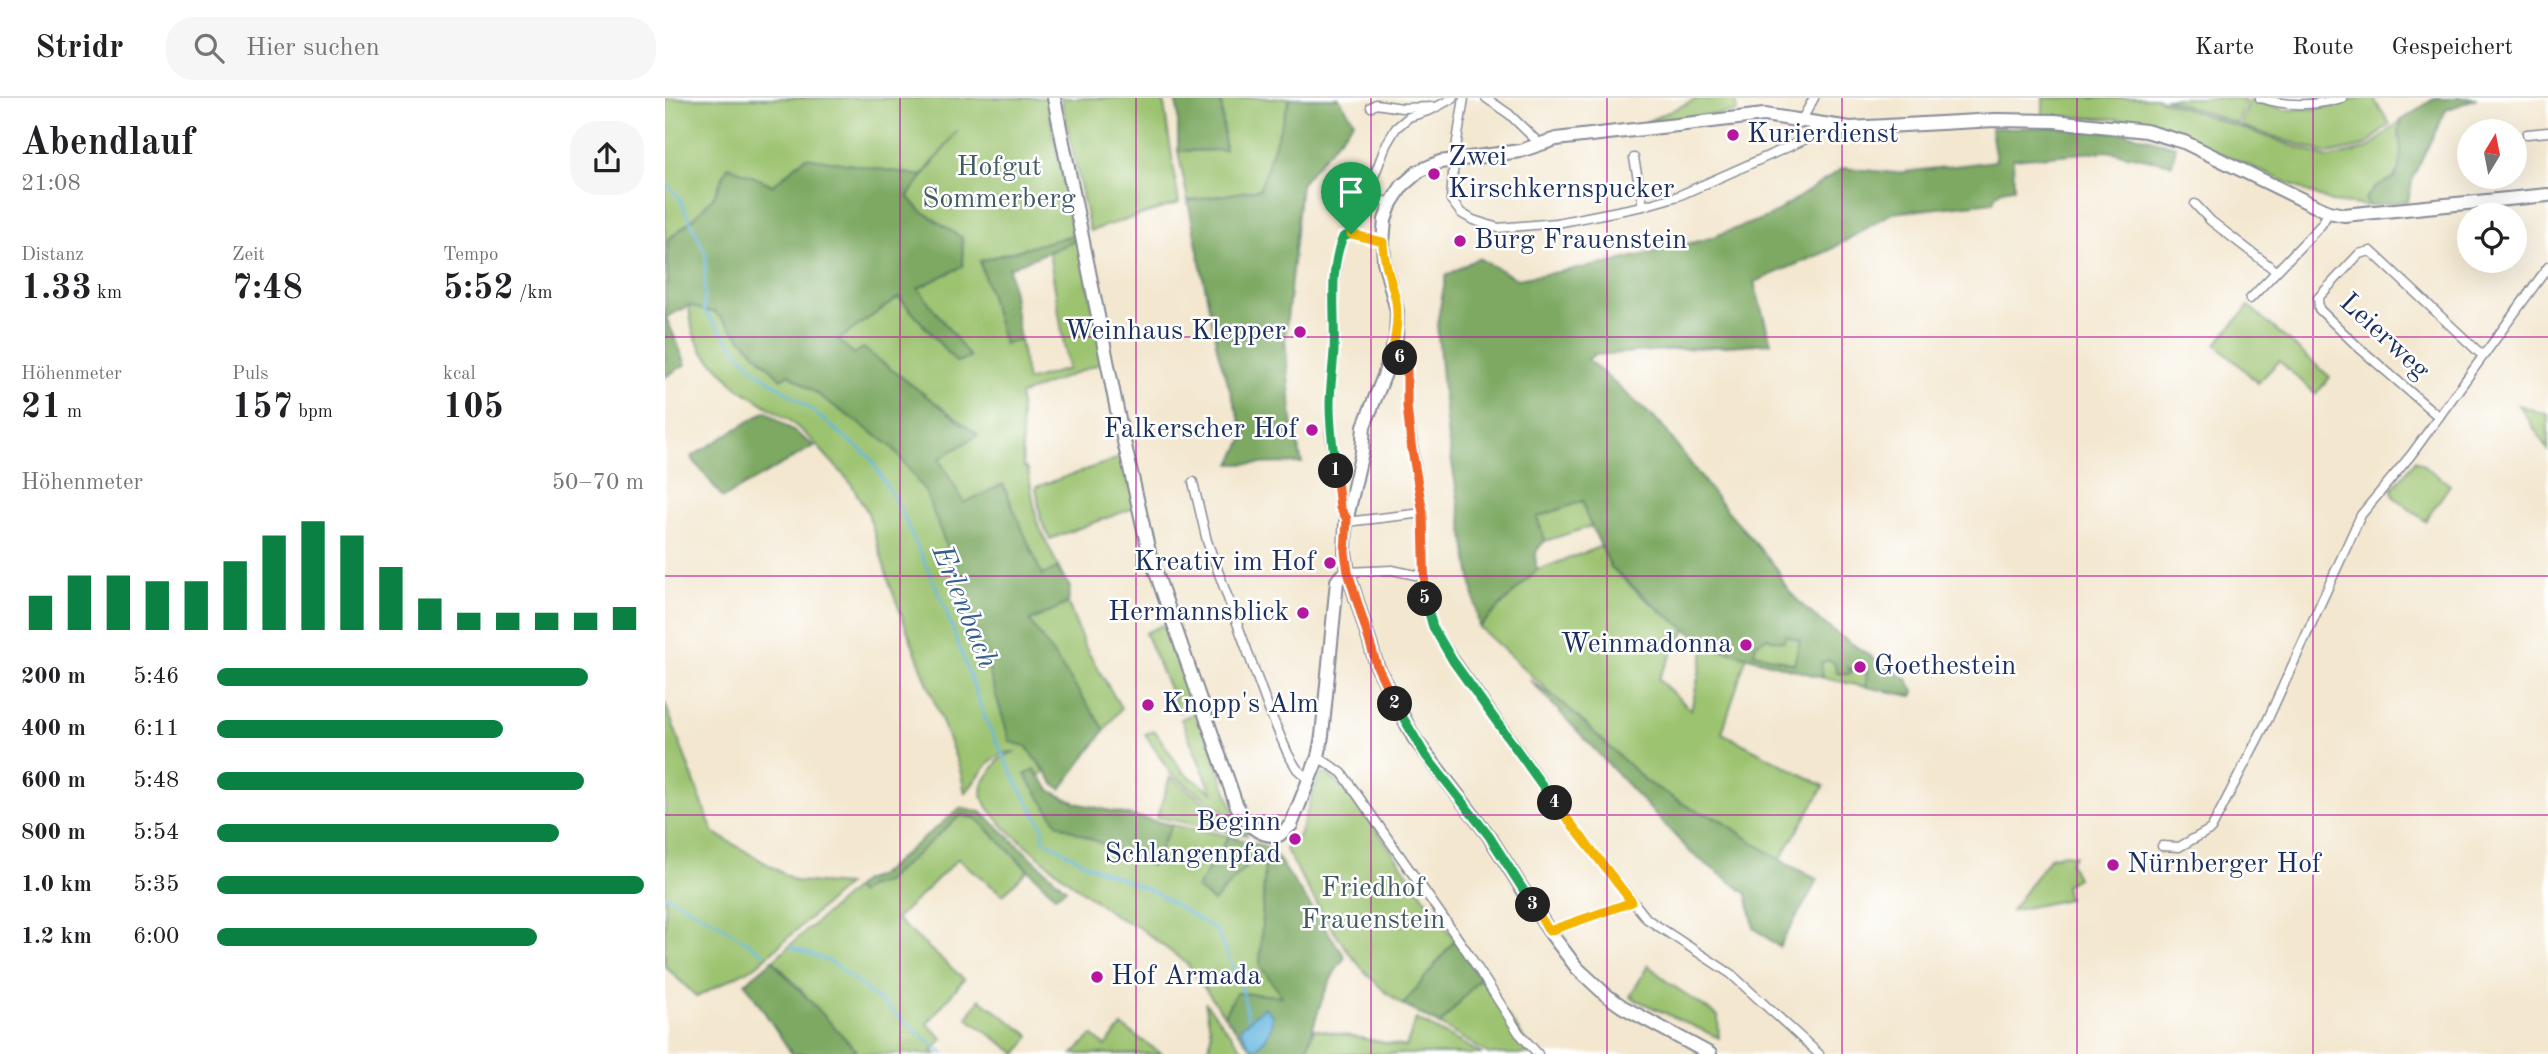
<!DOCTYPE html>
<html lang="de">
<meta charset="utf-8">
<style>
body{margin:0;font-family:"Old Standard TT",serif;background:#f6f6f6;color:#202124;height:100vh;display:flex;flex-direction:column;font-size:26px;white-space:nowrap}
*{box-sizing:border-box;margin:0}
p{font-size:23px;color:#757577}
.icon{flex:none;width:38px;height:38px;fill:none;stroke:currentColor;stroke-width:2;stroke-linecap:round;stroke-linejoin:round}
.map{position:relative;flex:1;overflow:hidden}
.details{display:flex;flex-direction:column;background:#fff;width:665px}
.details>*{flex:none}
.needle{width:46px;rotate:10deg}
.tools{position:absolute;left:1792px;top:21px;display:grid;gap:14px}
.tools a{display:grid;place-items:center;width:70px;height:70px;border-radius:50%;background:#fff;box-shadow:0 7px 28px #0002;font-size:35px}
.pin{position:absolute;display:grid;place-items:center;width:60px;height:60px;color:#fff;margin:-72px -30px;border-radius:50% 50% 50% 0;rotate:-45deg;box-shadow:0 0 7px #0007}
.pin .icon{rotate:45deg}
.km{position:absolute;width:35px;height:35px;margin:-18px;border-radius:50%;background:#222;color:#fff;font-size:19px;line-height:35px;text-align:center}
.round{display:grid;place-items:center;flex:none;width:74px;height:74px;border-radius:28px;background:#f6f6f6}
.overview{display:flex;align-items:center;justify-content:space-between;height:119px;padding:0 21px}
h1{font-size:38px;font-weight:800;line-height:52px}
.metrics{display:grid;grid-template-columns:repeat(3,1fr);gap:10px;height:119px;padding:7px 21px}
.metrics div{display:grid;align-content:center}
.metrics b{font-size:35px;font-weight:800}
.metrics small{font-size:19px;font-weight:400}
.metrics p{font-size:19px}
.chart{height:196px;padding:14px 21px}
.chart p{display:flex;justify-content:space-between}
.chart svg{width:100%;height:126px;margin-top:7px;stroke:#0b8043;stroke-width:6}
ul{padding:0 21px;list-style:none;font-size:23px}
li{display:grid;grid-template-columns:112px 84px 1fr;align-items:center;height:52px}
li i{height:18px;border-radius:9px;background:#0b8043}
header{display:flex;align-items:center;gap:42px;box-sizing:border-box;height:98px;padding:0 35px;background:#fff;border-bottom:2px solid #e0e0e0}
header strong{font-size:33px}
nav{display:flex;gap:38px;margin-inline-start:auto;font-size:24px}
.search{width:490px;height:63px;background:#f6f6f6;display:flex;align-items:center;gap:18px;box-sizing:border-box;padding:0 24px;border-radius:28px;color:#757577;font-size:26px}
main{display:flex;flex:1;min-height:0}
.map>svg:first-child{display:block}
.green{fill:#9cc36f;stroke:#5c7966;stroke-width:2;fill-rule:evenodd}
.forest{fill:#7da962;stroke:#4c6c60;stroke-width:2;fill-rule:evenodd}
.water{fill:#63b6df;stroke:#3f729e;stroke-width:2}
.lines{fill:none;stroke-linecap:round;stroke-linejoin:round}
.stream{stroke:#63b6df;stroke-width:2.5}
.minor-casing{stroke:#878b96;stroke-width:11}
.secondary-casing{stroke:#878b96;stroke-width:16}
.minor{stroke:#fff;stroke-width:8}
.secondary{stroke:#fff;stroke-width:12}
.split-1-casing{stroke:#fff;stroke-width:14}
.split-2-casing{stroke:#fff;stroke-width:14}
.split-3-casing{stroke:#fff;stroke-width:14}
.split-4-casing{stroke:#fff;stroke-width:14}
.split-5-casing{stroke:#fff;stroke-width:14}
.split-6-casing{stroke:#fff;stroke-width:14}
.split-7-casing{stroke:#fff;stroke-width:14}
.split-1{stroke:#22a559;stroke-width:9}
.split-2{stroke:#f0652b;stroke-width:9}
.split-3{stroke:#22a559;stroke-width:9}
.split-4{stroke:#f5b400;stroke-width:9}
.split-5{stroke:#22a559;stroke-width:9}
.split-6{stroke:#f0652b;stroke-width:9}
.split-7{stroke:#f5b400;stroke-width:9}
.grid{fill:none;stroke:#b5179e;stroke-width:2;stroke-opacity:0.55}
.poi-dot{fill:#b5179e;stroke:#fff;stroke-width:2.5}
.labels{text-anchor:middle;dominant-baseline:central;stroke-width:5;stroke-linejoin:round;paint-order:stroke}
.poi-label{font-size:28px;fill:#1b2f5e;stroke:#fff;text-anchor:start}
.park-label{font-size:28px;fill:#425b63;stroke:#fff}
.street-label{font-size:28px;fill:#1b2f5e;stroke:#fff}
.water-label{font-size:30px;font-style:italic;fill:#345e8b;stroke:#fff}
</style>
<header>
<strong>Stridr</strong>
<div class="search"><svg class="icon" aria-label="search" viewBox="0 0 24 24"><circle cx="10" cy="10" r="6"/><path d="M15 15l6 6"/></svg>Hier suchen</div>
<nav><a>Karte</a><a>Route</a><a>Gespeichert</a></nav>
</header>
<main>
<section class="details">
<div class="overview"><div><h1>Abendlauf</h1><p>21:08</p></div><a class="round"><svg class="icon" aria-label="share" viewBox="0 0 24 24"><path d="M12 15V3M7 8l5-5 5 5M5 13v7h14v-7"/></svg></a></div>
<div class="metrics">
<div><p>Distanz</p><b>1.33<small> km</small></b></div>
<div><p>Zeit</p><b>7:48</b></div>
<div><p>Tempo</p><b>5:52<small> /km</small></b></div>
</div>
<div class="metrics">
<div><p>Höhenmeter</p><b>21<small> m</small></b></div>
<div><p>Puls</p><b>157<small> bpm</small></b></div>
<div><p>kcal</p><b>105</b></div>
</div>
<div class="chart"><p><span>Höhenmeter</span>50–70 m</p>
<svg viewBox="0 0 160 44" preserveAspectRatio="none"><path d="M5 44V32M15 44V25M25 44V25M35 44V27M45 44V27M55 44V20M65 44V11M75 44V6M85 44V11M95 44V22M105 44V33M115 44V38M125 44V38M135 44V38M145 44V38M155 44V36"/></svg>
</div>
<ul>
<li><b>200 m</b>5:46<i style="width:87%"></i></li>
<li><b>400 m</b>6:11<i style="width:67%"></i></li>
<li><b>600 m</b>5:48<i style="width:86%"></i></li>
<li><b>800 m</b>5:54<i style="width:80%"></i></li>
<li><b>1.0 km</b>5:35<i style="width:100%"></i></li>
<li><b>1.2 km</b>6:00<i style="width:75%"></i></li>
</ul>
</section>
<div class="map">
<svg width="1883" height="956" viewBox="0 0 1883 956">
<rect width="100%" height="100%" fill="#fff"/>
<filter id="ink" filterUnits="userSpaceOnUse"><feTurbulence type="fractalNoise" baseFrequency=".0143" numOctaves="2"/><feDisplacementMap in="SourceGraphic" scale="14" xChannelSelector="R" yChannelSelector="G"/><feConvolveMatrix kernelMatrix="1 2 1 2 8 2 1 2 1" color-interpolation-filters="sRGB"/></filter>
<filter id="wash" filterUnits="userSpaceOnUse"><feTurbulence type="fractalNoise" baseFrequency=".00686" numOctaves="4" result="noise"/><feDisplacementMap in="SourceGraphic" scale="28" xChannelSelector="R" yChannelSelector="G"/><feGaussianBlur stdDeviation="1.57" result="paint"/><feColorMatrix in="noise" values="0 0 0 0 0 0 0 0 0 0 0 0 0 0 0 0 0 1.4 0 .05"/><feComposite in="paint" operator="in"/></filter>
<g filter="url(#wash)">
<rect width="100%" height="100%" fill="#f3e7cf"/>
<!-- green -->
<g class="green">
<path d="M0 0H382L408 137 315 163 339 246 355 242 362 283 403 271 384 154 414 141 439 264 355 297 358 368 363 372 372 424 403 490V505L419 547 456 610 440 632 436 628 375 678 369 671 361 676 486 768 507 727 564 738 532 790 590 759 600 763 595 868 618 898 572 895 559 917 522 866 475 830 452 819 400 780 339 729 324 711 317 698 318 685 334 661 349 654C325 652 315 680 300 695L295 671 225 487 203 415 185 384 146 341 124 322 72 289 37 253 28 234 11 135 3 142V185L0 187ZM297 139 298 168 253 190 304 260 291 264 234 199 173 242Z"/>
<polygon points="396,0 498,0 514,105 425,133"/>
<polygon points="556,0 625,0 595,91 523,103 513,53 560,52"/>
<polygon points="1034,0 1070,0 1072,14 981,24"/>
<path d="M1378 0H1491L1663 60 1702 51 1737 22C1731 39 1744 67 1727 81 1723 84 1716 85 1712 88 1708 91 1704 97 1701 101L1704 108 1666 104 1509 35 1454 21 1378 18Z"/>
<polygon points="1499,0 1576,0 1580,4 1573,26"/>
<polygon points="1692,0 1708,0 1725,26 1700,48 1663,56 1576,28 1584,2 1622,12 1668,9"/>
<polygon points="1584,208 1665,279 1651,296 1614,263 1593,285 1551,246"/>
<polygon points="1854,307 1883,317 1883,352"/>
<polygon points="460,358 471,409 385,441 376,422 371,389"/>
<polygon points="1751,362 1785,387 1760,423 1729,399 1727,391"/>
<polygon points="918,403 927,428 880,443 872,419"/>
<polygon points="937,448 946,469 975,497 1021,531 993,581 1026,612 1041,544 1055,551 1082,557 1057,635 1159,688 1115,762 1052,720 1027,711 982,684 814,529 872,472"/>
<polygon points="504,524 532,606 514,614 480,535"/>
<polygon points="1120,537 1135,542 1130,566 1088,555 1091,546 1103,539 1118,543"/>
<polygon points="1163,562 1169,564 1172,575 1183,576 1183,570 1191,562 1199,565 1202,571 1201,589 1158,580 1156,565"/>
<polygon points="0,605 48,734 131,783 182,787 91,868 32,899 0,868"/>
<polygon points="534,613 570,717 568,720 506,676 480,636 490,633 518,674 547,694 516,621"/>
<path d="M661 675 671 683 706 724 790 842 738 907C685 872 650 804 620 750L630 743 634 737 652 683 656 677Z"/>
<polygon points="505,679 582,735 582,737 492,719"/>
<polygon points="295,717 311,720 363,772 338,797 293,761 231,821 299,881 262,926 278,941 267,952 272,956 184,956 190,952 108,862 189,791 194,796 202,789 220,784"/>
<polygon points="1397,756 1410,757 1405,764 1412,780 1400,787 1403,801 1346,813 1385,759"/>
<polygon points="983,867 1004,885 1053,918 1054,940 965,899"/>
<polygon points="815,880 870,956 824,956 775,927"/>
<polygon points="315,901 365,938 352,956 302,920"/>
<polygon points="540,904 581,956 544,956 546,935"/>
<polygon points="751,921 817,956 640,956 649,931 741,949"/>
<polygon points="457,928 497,956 408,956 427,937 440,948"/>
</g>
<!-- forest -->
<g class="forest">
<polygon points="510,0 556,0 560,52 513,53 513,14"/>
<polygon points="625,0 674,0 689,23 636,86 620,241 627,323 637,365 566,366 580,338 553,254 523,103 595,91"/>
<polygon points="1770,0 1812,0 1781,12 1748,79 1743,103 1704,108 1700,101 1712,88 1729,80 1734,70 1736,55 1734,32 1737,22"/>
<path d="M1390 29 1461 35 1511 48 1507 66 1442 53 1348 61 1349 90C1337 91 1331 93 1328 104L1227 115 1163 153 1089 184 1106 245 928 257 923 262 996 326 1050 398 1113 472C1121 509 1210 561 1243 582L1249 594 1247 598 1201 589 1202 571 1199 565 1192 562 1188 571 1183 570 1187 574 1183 576 1172 575 1169 564 1163 562 1156 565 1158 580 1055 551 1032 539 997 514 946 469 921 417 918 403 872 419 880 443C869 453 869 458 872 472L814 529 782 334 772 226 781 178 813 160 852 181 945 165 1042 141 1105 118 1178 70 1231 75 1331 63 1326 30ZM1121 537 1135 542 1129 566 1089 555 1091 546 1103 539 1106 542 1119 543Z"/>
<polygon points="293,32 243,98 254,111 297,140 298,168 253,190 305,259 291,264 234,199 173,242 189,256 198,250 313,337 274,361 299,405 338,386 377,477 392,470 405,489 403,505 365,523 440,632 396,691 390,687 361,648 345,644 304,507 260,393 227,349 124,276 116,281 50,214 39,213 25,207 1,219 21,266 0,279 0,187 3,184 3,142 30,119 49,98 63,68 108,87 141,59 257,78"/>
<polygon points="408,137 414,141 344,170 355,242 339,246 315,163"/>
<polygon points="101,313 149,348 58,400 26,359"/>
<polygon points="865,582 901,608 982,684 1027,711 1052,720 1115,762 1153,782 1114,849 1089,830 1082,796 1026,755"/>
<polygon points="369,671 386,693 411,705 507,727 486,768 393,726 360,677"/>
<polygon points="295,710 315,713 401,791 390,798 311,720 296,717 220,784 202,789 194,796 189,791 198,783 213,778"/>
<path d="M564 738 599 748 612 759 680 859C658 886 651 923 640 956H591L559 917 571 895 617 898 595 868 600 763 590 759 548 804 532 790Z"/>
<polygon points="790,842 815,880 775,927 738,907"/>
<polygon points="108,862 113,869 191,952 184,956 127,956 80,885"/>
</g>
<!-- water -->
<path class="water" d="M599 909 607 917C607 932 603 940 592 949H585L575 930Z"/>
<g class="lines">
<!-- stream -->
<g class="stream">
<polyline points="0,84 14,99 41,157 39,213 88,271 140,307 205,359 234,409 277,502 322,625 352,685 379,731 378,741 421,766 491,795 551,832 577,890 583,921"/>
<polyline points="0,797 51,824 98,855"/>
<polyline points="127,849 168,865 279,956"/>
</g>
</g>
</g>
<g filter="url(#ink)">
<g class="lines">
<!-- minor casing -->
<g class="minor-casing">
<g id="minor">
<polyline points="799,0 789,62 786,102 796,115 808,122 833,130 892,125 978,108 1013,98 1141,41 1145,38 1149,26"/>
<polyline points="821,0 844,16 875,46"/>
<path d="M1595 0C1621 8 1650 8 1677 0"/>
<polyline points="706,9 711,6 737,10 769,9"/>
<polyline points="1136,23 1149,0"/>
<polyline points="1862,36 1883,34"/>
<polyline points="969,60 978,108"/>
<path d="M726 105C717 102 705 101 705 89L721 47 731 30 744 19 766 12 788 0"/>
<polyline points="1530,106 1546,123 1611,173"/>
<polyline points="1585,201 1656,127 1664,114"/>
<polyline points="726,258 735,260 742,267 742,308 758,415 761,507 768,529 776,542 904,723 982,821 1066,876 1154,956"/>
<polyline points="1774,319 1691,247 1654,211 1653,200 1694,156 1706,153 1818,258"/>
<polyline points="528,384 542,443 604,612 623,656 632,671 644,682"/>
<polyline points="682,421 675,410 665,336 665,305 669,252 668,200 673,154 678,139 683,136 718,144"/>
<polyline points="681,424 758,415"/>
<polyline points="683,474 727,472 760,479"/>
<polyline points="653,659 677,675 803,855 854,935 873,956"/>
<polyline points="1497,748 1514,749 1546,731 1602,623 1696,417 1746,357 1883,169"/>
<polyline points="884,833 967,804"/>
</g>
</g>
<!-- secondary casing -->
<g class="secondary-casing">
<g id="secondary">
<path d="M389 0 453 317 484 454 571 706C580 724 592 739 614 737L626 727 653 659 657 638 672 483 676 478 683 474"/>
<polyline points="1045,956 958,909 941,897 912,870 884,833 824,738 749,640 712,568 683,474 680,454 681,424 697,354 699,328 719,278 731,240 732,213 719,163 718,144 720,122 726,105 737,88 754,73 775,64 855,53 891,41 1099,17 1185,30 1330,22 1390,23 1481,33 1519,44 1648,107 1664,114 1679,117 1883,97"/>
</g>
</g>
<!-- minor -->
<use href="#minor" class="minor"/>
<!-- secondary -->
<use href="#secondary" class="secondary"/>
</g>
</g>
<g class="lines" filter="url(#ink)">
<!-- split-1 casing -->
<g class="split-1-casing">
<path id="split-1" d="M671 373C668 351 665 330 665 307 665 289 668 271 669 253 671 215 663 175 678 139L686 136"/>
</g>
<!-- split-2 casing -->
<g class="split-2-casing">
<polyline id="split-2" points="671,373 675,410 682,421 680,454 683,474 712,568 730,606"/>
</g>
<!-- split-3 casing -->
<g class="split-3-casing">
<polyline id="split-3" points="730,606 761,658 824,738 868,807"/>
</g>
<!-- split-4 casing -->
<g class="split-4-casing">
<polyline id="split-4" points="868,807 884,833 967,804 890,705"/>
</g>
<!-- split-5 casing -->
<g class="split-5-casing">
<polyline id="split-5" points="760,501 768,529 788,563 890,705"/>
</g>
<!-- split-6 casing -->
<g class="split-6-casing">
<polyline id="split-6" points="735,260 742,268 742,308 746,346 758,415 760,501"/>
</g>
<!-- split-7 casing -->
<g class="split-7-casing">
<path id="split-7" d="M686 136 718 144C718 165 727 183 731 203 734 222 731 239 726 258L735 260"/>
</g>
<!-- split-1 -->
<use href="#split-1" class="split-1"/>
<!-- split-2 -->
<use href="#split-2" class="split-2"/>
<!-- split-3 -->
<use href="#split-3" class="split-3"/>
<!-- split-4 -->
<use href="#split-4" class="split-4"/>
<!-- split-5 -->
<use href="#split-5" class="split-5"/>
<!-- split-6 -->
<use href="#split-6" class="split-6"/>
<!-- split-7 -->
<use href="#split-7" class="split-7"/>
</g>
<!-- grid -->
<path class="grid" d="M235 0V956M471 0V956M706 0V956M942 0V956M1177 0V956M1412 0V956M1648 0V956M0 239H1883M0 478H1883M0 717H1883"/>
<!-- markers -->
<g class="poi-dot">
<circle cx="1068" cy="37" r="7"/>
<circle cx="769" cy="76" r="7"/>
<circle cx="795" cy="143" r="7"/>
<circle cx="635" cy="234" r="7"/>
<circle cx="647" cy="332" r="7"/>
<circle cx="665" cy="465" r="7"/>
<circle cx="638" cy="515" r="7"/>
<circle cx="1081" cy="547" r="7"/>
<circle cx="1195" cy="569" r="7"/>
<circle cx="483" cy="607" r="7"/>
<circle cx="630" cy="741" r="7"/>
<circle cx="1448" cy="767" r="7"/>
<circle cx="432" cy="879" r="7"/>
</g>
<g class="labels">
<!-- poi labels -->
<g class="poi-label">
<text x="1082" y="37">Kurierdienst</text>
<text x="783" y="60">Zwei<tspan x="783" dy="32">Kirschkernspucker</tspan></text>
<text x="809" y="143">Burg Frauenstein</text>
<text x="621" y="234" text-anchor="end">Weinhaus Klepper</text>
<text x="633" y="332" text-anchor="end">Falkerscher Hof</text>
<text x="651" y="465" text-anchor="end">Kreativ im Hof</text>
<text x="624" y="515" text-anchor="end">Hermannsblick</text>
<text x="1067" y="547" text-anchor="end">Weinmadonna</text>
<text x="1209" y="569">Goethestein</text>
<text x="497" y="607">Knopp's Alm</text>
<text x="616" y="725" text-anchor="end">Beginn<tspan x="616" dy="32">Schlangenpfad</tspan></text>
<text x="1462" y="767">Nürnberger Hof</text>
<text x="446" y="879">Hof Armada</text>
</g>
<!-- park labels -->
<g class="park-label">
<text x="334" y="70">Hofgut<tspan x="334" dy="32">Sommerberg</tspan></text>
<text x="708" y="791">Friedhof<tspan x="708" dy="32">Frauenstein</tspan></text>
</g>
<!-- street labels -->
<g class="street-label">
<text transform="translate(1719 239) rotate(43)">Leierweg</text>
</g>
<!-- water labels -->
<g class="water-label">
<text transform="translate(299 509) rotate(68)">Erlenbach</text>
</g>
</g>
</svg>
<div class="tools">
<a><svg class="needle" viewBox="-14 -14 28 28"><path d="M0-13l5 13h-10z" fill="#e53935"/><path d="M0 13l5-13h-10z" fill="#757577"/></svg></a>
<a><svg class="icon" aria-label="locate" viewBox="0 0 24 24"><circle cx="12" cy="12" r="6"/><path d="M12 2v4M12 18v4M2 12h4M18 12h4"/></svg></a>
</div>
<div class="pin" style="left:686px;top:136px;background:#1e9e55"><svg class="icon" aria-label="arrive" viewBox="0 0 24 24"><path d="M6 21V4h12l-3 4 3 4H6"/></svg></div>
<b class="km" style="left:671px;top:373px">1</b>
<b class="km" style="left:730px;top:606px">2</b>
<b class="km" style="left:868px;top:807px">3</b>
<b class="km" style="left:890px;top:705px">4</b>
<b class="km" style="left:760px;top:501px">5</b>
<b class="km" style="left:735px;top:260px">6</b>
</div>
</main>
